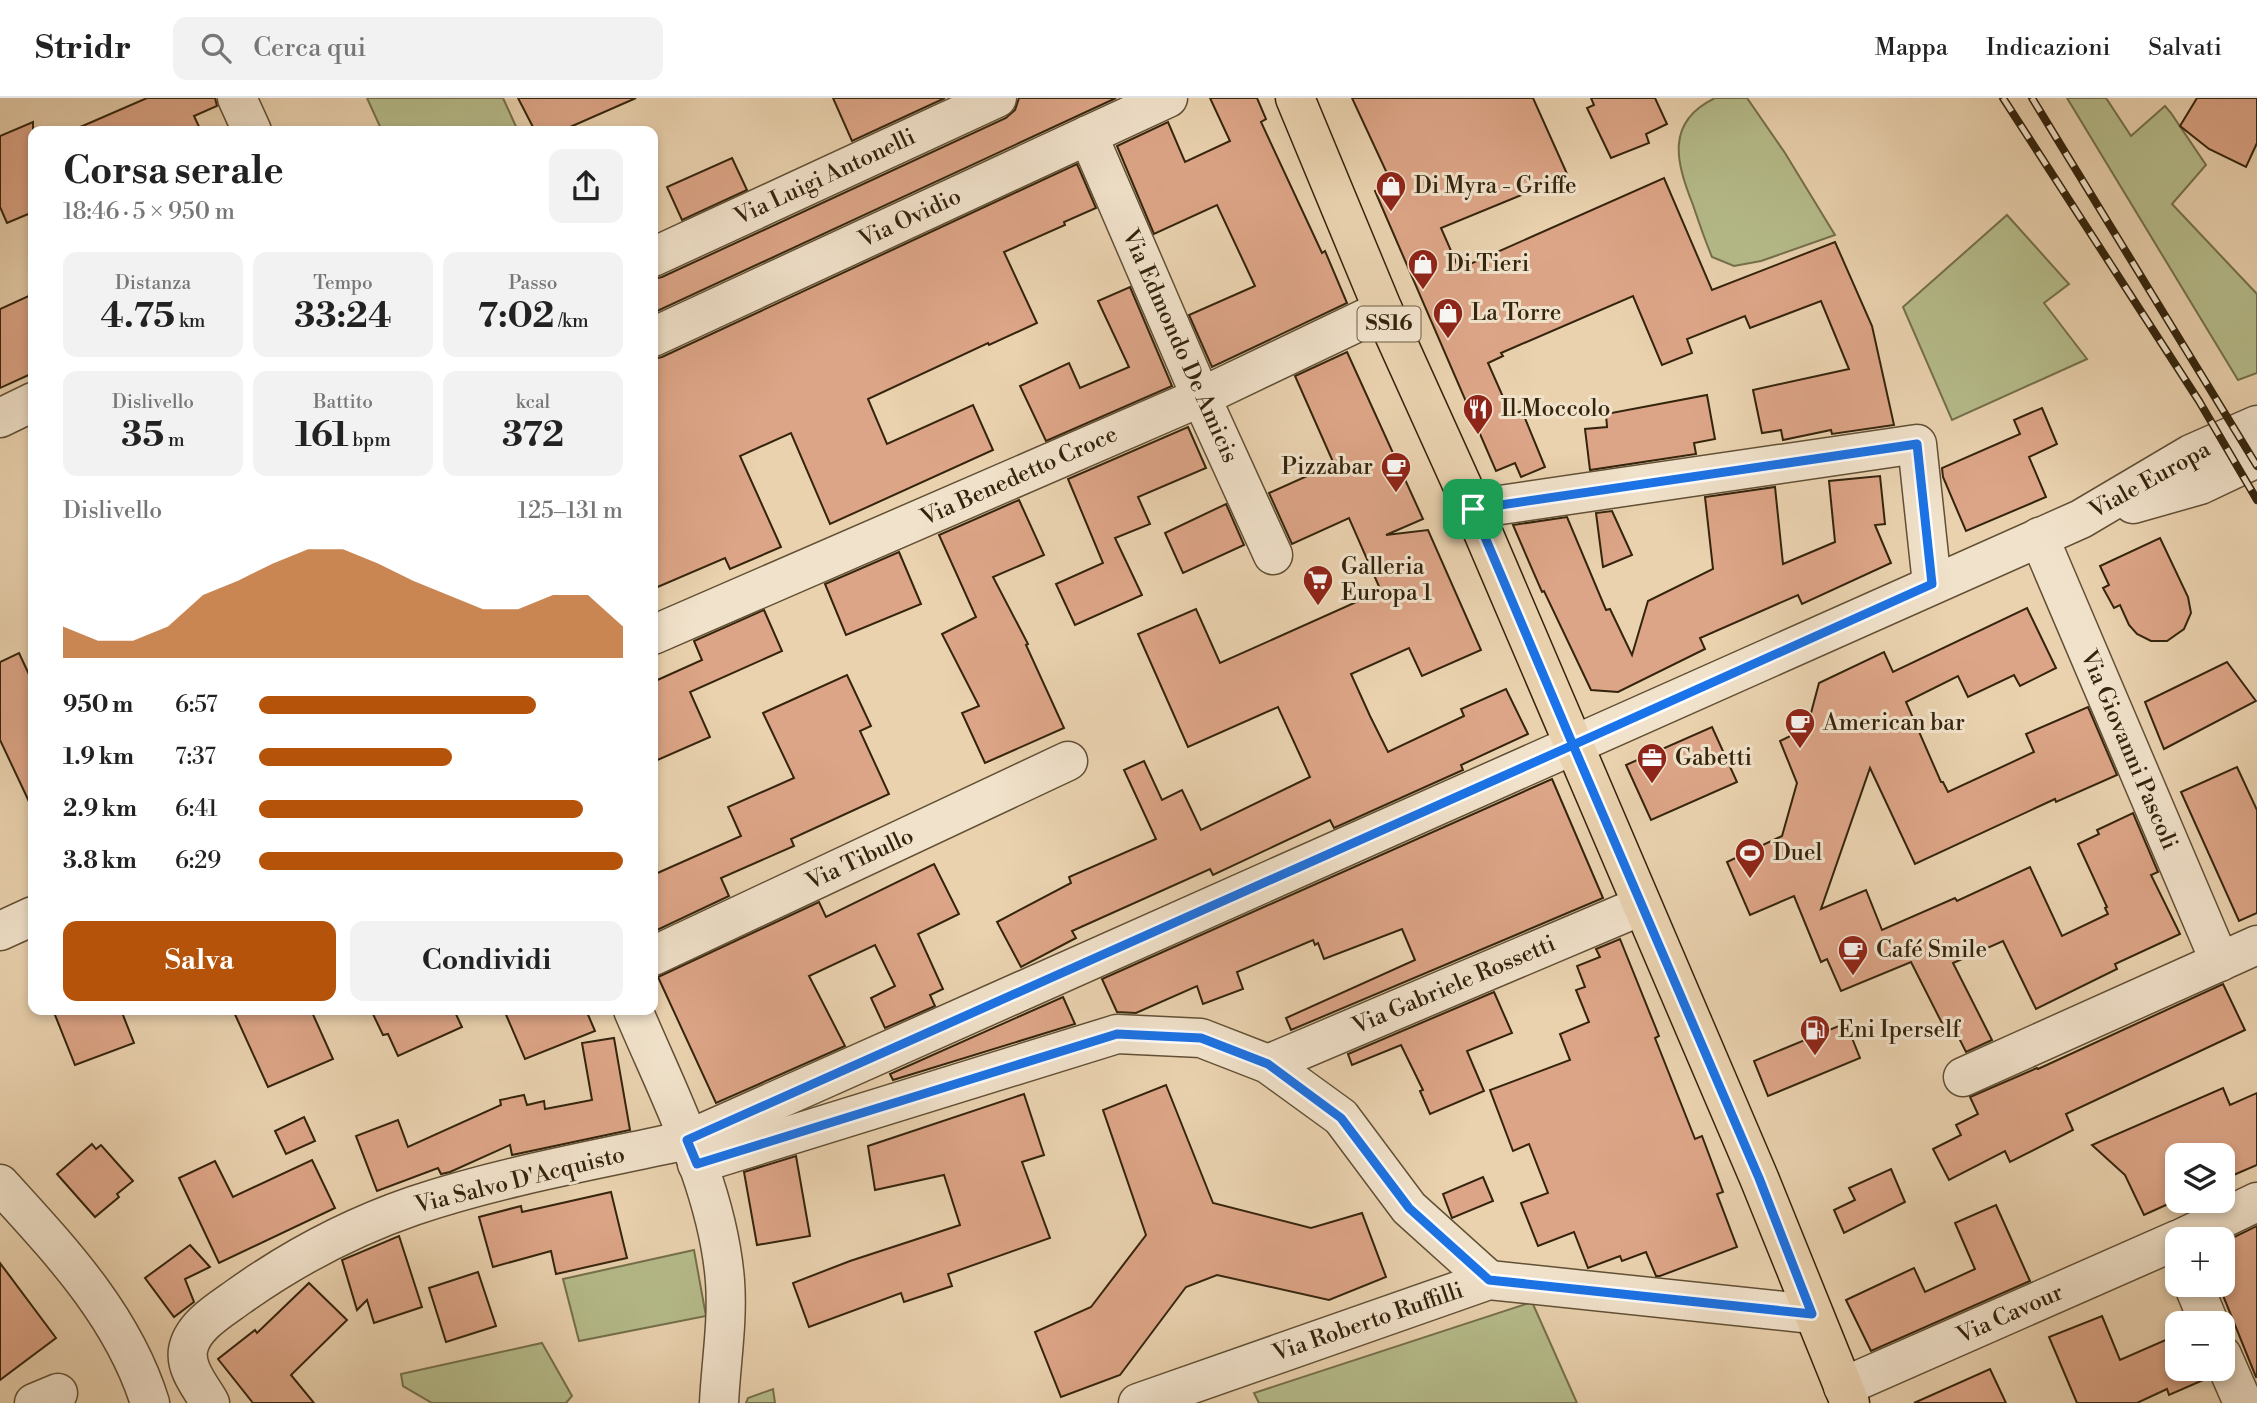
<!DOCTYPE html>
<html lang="it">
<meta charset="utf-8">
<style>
body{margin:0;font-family:"Libre Bodoni",serif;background:#f2f2f2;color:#222;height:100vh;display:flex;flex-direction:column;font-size:26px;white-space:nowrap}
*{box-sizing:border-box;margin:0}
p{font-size:23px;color:#767676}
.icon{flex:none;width:38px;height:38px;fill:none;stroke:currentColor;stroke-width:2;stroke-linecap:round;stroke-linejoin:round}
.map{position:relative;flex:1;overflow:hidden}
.details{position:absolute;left:28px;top:28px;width:630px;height:889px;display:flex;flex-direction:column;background:#fff;border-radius:14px;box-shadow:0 4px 10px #0003}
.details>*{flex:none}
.tools{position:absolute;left:2165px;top:1045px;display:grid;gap:14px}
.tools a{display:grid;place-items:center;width:70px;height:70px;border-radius:14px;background:#fff;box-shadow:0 4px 10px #0003;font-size:35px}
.pin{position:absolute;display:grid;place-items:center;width:60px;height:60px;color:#fff;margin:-30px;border-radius:14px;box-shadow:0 4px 10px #0006}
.round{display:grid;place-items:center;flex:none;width:74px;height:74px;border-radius:14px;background:#f2f2f2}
.headline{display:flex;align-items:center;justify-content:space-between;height:119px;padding:0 35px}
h1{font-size:38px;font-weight:700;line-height:52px}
.metrics{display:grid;grid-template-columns:repeat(3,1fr);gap:10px;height:119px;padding:7px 35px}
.metrics div{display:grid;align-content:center;border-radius:14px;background:#f2f2f2;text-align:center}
.metrics b{font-size:35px;font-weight:700}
.metrics small{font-size:19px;font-weight:400}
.metrics p{font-size:19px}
.chart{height:196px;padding:14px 35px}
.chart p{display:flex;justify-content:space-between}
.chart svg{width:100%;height:126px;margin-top:7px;fill:#b45309;opacity:.7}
.button{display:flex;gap:14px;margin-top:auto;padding:14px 35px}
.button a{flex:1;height:80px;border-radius:14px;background:#b45309;color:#fff;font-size:28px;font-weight:700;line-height:80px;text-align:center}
.button a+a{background:#f2f2f2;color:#222}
ul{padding:0 35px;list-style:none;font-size:23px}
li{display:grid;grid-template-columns:112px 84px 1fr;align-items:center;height:52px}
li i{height:18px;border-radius:9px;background:#b45309}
header{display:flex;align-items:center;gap:42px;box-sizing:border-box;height:98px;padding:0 35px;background:#fff;border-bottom:2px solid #e0e0e0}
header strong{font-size:33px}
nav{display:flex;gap:38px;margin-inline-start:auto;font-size:24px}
.search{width:490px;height:63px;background:#f2f2f2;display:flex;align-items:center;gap:18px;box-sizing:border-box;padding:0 24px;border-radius:14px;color:#767676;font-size:26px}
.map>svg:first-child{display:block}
.green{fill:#b6bc8b;stroke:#75704c;stroke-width:2}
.building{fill:#dda587;stroke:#34240c;stroke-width:2}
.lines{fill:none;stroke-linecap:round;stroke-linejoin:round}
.minor-casing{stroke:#625035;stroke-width:41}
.major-casing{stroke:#34240c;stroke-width:41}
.minor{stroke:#f1e2cb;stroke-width:38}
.major{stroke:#ead2af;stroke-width:38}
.rail-casing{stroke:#34240c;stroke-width:8}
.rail{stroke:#f1e2cb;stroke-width:5;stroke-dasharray:16;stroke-linecap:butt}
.route-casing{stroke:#fff;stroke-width:14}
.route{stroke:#1a73e8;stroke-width:9}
.labels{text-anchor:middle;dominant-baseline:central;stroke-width:6;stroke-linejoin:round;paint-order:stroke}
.shield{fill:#f1e2cb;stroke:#6d5d45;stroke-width:2}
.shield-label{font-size:21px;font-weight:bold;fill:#34240c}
.street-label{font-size:23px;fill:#34240c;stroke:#f1e2cb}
.poi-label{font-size:23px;fill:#34240c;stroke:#f1e2cb;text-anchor:start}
</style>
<header>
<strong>Stridr</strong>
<div class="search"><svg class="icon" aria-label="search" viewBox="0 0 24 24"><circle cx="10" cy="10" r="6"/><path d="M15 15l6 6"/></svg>Cerca qui</div>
<nav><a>Mappa</a><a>Indicazioni</a><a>Salvati</a></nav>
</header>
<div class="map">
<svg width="2257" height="1305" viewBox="0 0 2257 1305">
<rect width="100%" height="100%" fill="#ead2af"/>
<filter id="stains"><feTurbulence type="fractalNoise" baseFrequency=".00286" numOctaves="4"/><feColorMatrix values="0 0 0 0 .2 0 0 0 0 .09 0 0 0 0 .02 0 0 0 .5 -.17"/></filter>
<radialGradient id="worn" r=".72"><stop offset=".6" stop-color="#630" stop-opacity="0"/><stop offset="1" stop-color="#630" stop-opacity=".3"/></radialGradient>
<!-- green -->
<g class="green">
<polygon points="367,0 503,0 518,33 382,33"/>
<path d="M1715 0H1747L1785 55 1835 137 1761 163 1734 168 1712 159C1705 142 1699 125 1693 107 1676 64 1665 24 1715 0Z"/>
<polygon points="2067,0 2106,0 2131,38 2165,8 2171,15 2206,67 2172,106 2257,196 2257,275 2238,282"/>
<polygon points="2007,117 2069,186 2044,205 2087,261 1952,322 1903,209"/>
<polygon points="694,1152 706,1218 579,1243 563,1181"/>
<polygon points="1532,1204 1577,1305 1259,1305 1254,1295"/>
<polygon points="542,1245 572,1298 566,1305 432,1305 403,1288 401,1276"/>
<polygon points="773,1291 775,1305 746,1305 748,1300"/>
</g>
<!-- building -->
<g class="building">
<polygon points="147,0 215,0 217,8 194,18 201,33 71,33"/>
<polygon points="518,0 636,0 561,33 535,33"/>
<polygon points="833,0 945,0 852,43"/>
<polygon points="1019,0 1116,0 653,215 653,181 662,179 1006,20 1015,12"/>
<polygon points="1210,0 1257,0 1266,21 1261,24 1322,155 1325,153 1347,205 1212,269 1189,217 1255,188 1217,107 1154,136 1117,48 1168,24 1185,64 1230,43"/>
<polygon points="1352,0 1533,0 1568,78 1441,130 1459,171 1664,80 1712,192 1835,144 1872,228 1894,327 1832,336 1831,332 1783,342 1781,332 1762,335 1753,292 1849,271 1821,203 1750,230 1745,218 1687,241 1692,255 1662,267 1633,198 1501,255 1503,258 1488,265 1511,317 1522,313 1545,369 1521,379 1515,365 1496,373 1375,93 1392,86"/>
<polygon points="1591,0 1655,0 1667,26 1646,36 1649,45 1611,60 1587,10 1594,7"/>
<polygon points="2197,0 2257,0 2257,45 2246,69 2209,51 2180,28"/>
<polygon points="33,24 33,114 7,125 0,109 0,38"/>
<polygon points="732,60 747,92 682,122 667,89"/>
<polygon points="1077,66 1096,110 1064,124 1065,127 1004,154 1037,225 989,247 988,245 868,301 887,346 973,307 993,352 830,426 791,335 740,358 781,449 730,471 725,460 653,491 653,261 662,259"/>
<polygon points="1130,189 1172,288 1046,343 1020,288 1069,265 1080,290 1129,269 1098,203"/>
<polygon points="33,196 33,275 0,290 0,211"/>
<polygon points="1347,254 1423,421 1386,437 1428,432 1481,552 1422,578 1409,550 1351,576 1370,618 1388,654 1464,618 1461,611 1506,591 1528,636 1461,667 1463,672 1334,730 1330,722 1213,777 1210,771 1072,833 1076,840 1021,869 997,824 1071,785 1069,779 1156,741 1124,672 1144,663 1162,702 1182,692 1201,732 1310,679 1278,609 1188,649 1138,536 1196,511 1220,565 1381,493 1349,420 1292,446 1269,395 1334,366 1295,278"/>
<polygon points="1707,297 1715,341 1694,345 1696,356 1590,372 1585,331 1607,329 1606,316"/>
<polygon points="2042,310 2057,346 2029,359 2046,399 1966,433 1943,379 1942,370 2020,336 2014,322"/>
<polygon points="1188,329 1206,370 1138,399 1150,426 1115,440 1142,497 1075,527 1056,486 1103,465 1068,381"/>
<polygon points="1880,378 1885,426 1875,427 1891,465 1802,506 1798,497 1700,540 1705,551 1618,594 1591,592 1544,493 1542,494 1513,427 1567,419 1606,512 1610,511 1632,557 1648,503 1713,471 1705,399 1775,389 1783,466 1835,444 1829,383"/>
<polygon points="1019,402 1044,457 993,479 1028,546 1026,547 1064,630 985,665 962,615 979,608 942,536 976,519 939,437"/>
<polygon points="1226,406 1244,447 1183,475 1165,435"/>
<polygon points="1612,413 1632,457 1603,469 1596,415"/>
<polygon points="2160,440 2188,499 2191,515 2184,531 2167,543 2151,543 2137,536 2129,527 2120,507 2114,510 2103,490 2109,487 2100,468"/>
<polygon points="899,454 921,506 846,537 825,486"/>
<polygon points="2027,510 2056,570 2020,588 2014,577 1968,599 1958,578 1906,604 1941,684 1943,684 1948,694 2034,654 2026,636 2088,609 2117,677 2056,704 2055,701 1915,766 1870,670 1821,811 1866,792 1882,832 1955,800 1957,803 2030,769 2062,838 2108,816 2105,810 2107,809 2078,746 2099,736 2097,732 2133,715 2158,774 2151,777 2180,836 2115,866 2117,871 2036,911 2003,843 1953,865 1992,942 1966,954 1957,936 1949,939 1911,864 1841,893 1827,861 1821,864 1794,798 1750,817 1727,764 1782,738 1797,685 1780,643 1807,630 1819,585 1884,554 1893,574"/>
<polygon points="764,512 782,553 690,594 710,639 653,664 653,584 702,562 694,543"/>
<polygon points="19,555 33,585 33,712 0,642 0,564"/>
<polygon points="2227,564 2256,603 2164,651 2145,604"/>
<polygon points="847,577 871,628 860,633 889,696 791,741 794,748 721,780 729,798 653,834 653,777 741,738 728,709 794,680 763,615"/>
<polygon points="1712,629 1737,684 1651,722 1626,667"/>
<polygon points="2237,669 2257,712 2257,815 2239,823 2181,694"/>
<polygon points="1552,681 1603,800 1291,932 1286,920 1415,862 1402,831 1324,861 1318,845 1315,847 1313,842 1237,874 1243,891 1203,906 1197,888 1136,915 1117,914 1102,881"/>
<polygon points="934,766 959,816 918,836 943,891 930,897 935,908 885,930 871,900 895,888 875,847 809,878 845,948 716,1005 658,879 819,804 826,819"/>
<polygon points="1620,841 1659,938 1655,940 1695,1041 1702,1038 1723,1094 1717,1096 1737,1149 1660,1178 1656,1178 1646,1154 1622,1163 1620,1158 1588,1170 1574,1134 1538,1148 1521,1105 1548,1095 1529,1046 1513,1053 1490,992 1570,962 1560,936 1589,924 1576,892 1585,889 1577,868 1600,859 1596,851"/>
<polygon points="2223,886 2245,932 2066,1016 2073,1032 2010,1064 2005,1053 1949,1082 1933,1051 1961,1037 1956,1027 1978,1016 1970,999 2037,970 2038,971"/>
<polygon points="1494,894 1512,935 1467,953 1484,993 1430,1016 1420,993 1423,992 1401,947 1352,967 1348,956"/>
<polygon points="1063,899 1075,926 893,982 890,976"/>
<polygon points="53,912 121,912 134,945 75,967"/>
<polygon points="233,912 311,912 333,961 268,989"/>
<polygon points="371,912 454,912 462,929 398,958 388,936 383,937"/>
<polygon points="504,912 586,912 595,933 525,961"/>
<polygon points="1846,925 1860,960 1768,998 1754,963"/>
<polygon points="614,940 630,1032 512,1057 510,1047 450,1074 441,1076 438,1070 377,1093 356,1038 398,1022 408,1049 501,1007 500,1002 524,997 527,1007 544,1003 545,1011 592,1002 582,945"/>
<polygon points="1166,987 1213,1105 1311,1130 1362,1115 1386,1179 1329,1202 1217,1177 1186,1189 1120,1277 1061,1299 1035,1234 1091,1209 1146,1137 1103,1012"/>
<polygon points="2223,990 2230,1007 2257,995 2257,1067 2222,1082 2222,1057 2177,1057 2177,1102 2144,1117 2125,1077 2092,1047"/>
<polygon points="1024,996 1044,1057 1022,1064 1050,1140 948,1176 952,1188 904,1204 901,1195 809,1229 793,1185 850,1163 960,1127 944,1077 875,1092 868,1048"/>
<polygon points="304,1019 315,1043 286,1056 275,1033"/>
<polygon points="92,1046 96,1051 101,1047 133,1083 117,1096 119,1099 95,1119 57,1076"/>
<polygon points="796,1058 810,1138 757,1147 744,1074"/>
<polygon points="312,1062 335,1110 219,1165 179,1080 215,1063 233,1099"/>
<polygon points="1891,1071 1905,1104 1844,1135 1834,1112 1855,1102 1849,1090"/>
<polygon points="1483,1079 1493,1103 1452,1120 1443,1096"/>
<polygon points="611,1094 627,1160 556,1176 551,1153 493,1169 479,1119 521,1108 522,1114"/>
<polygon points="1996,1107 2030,1183 1871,1253 1846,1202 1914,1170 1925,1194 1975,1171 1955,1125"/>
<polygon points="2257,1128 2257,1279 2256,1279 2222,1195 2222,1145"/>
<polygon points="399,1138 422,1209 374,1225 367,1202 357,1212 342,1162"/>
<polygon points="190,1147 210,1169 185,1181 194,1204 174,1219 145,1180"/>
<polygon points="0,1165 56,1240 0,1282"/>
<polygon points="478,1174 496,1228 446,1244 429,1190"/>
<polygon points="309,1185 347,1222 291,1277 314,1305 253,1305 218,1261 255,1232 257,1235"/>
<polygon points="2102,1218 2120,1262 2177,1237 2177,1270 2204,1270 2208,1280 2169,1297 2167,1291 2137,1305 2077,1305 2049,1239"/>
<polygon points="1990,1271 2006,1305 1914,1305"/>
</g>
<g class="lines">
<!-- minor casing -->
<g class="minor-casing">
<g id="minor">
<polyline points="237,0 252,33"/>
<polyline points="1088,37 1201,299 1273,457"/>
<polyline points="653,159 997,0"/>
<polyline points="653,239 1168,0"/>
<polyline points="0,320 33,304"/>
<polyline points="2133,406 2200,387 2257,360"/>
<polyline points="1473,411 1917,346 1932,486"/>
<polyline points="2039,439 2220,864"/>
<polyline points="653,537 1201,299 1383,212"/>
<polyline points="0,833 33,818"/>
<polyline points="653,858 1068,663"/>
<path d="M633 912C669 997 718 1090 725 1183 728 1224 721 1264 719 1305"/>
<polyline points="1268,966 1641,808"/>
<polyline points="1963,979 2257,847"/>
<polyline points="697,1066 1117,936 1201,940 1268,966 1341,1019 1409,1110 1489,1182"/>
<path d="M0 1086C60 1152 123 1218 150 1305"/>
<polyline points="2180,1141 2257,1104"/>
<polyline points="2193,1186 2209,1225"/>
<polyline points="2222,1257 2243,1305"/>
<polyline points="1843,1289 2177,1142"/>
<polyline points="34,1305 58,1295"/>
<path d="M210 1305C201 1289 185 1271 188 1252 192 1228 220 1212 238 1199 290 1162 352 1129 413 1108 502 1078 596 1062 687 1042L2081 421 2191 356 2257 327"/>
<polyline points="1138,1305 1489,1182 1812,1216"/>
</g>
</g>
<!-- major casing -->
<g class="major-casing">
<polyline id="major" points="1295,0 1383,212 1473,411 1759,1080 1850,1305"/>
</g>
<!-- minor -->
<use href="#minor" class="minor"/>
<!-- major -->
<use href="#major" class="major"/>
<!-- rail casing -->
<g class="rail-casing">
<g id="rail">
<polyline points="2003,0 2199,303 2257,402"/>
<polyline points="2032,0 2257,368"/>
</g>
</g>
<!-- rail -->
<use href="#rail" class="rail"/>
</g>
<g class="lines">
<!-- route casing -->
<g class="route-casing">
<polyline id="route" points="1473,411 1573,647 687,1042 697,1066 1117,936 1201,940 1268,966 1341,1020 1409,1110 1489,1182 1812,1216 1759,1080 1573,647 1932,486 1917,346 1473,411"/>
</g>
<!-- route -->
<use href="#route" class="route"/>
</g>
<!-- icons -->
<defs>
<g id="shop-pin" transform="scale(1.575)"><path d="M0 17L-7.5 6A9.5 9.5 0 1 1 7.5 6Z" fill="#8f2418" stroke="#f1e2cb"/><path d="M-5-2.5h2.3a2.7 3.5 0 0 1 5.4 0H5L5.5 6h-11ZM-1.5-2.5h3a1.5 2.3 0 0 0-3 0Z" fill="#fff"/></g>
<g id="restaurant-pin" transform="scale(1.575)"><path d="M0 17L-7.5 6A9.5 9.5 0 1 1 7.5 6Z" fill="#8f2418" stroke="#f1e2cb"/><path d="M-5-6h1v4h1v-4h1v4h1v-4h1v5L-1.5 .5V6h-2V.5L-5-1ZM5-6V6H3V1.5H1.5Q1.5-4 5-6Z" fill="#fff"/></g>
<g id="cafe-pin" transform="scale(1.575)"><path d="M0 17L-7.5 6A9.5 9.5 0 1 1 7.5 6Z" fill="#8f2418" stroke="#f1e2cb"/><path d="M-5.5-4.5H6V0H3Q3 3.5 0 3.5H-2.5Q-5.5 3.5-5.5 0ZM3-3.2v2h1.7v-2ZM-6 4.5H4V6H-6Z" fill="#fff"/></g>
<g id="supermarket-pin" transform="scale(1.575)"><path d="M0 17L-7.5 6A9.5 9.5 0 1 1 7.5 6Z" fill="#8f2418" stroke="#f1e2cb"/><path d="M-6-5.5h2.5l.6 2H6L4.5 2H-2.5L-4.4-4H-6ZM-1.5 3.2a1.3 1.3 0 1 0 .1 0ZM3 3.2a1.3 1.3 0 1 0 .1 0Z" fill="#fff"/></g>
<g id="office-pin" transform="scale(1.575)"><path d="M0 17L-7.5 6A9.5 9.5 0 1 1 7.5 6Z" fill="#8f2418" stroke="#f1e2cb"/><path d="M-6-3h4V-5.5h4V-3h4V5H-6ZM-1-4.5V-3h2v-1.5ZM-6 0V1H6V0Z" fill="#fff"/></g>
<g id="stadium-pin" transform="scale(1.575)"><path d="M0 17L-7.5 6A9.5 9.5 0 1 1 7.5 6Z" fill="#8f2418" stroke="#f1e2cb"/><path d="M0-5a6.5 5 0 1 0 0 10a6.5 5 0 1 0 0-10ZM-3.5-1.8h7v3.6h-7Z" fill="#fff"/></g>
<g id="fuel-pin" transform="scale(1.575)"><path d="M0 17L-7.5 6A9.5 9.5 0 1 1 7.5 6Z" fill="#8f2418" stroke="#f1e2cb"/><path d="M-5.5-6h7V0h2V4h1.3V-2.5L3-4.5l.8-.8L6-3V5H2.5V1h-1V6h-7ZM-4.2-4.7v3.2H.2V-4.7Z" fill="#fff"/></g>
</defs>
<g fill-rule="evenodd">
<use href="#shop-pin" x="1391" y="88"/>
<use href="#shop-pin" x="1423" y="166"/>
<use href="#shop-pin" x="1448" y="215"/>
<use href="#restaurant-pin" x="1478" y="311"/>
<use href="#cafe-pin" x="1396" y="369"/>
<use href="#supermarket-pin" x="1318" y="482"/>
<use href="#cafe-pin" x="1800" y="625"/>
<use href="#office-pin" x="1652" y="660"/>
<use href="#stadium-pin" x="1750" y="755"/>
<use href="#cafe-pin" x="1853" y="852"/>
<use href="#fuel-pin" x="1815" y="932"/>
</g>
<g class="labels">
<!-- shield labels -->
<rect class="shield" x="1357.5" y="208.5" width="63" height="35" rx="5"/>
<g class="shield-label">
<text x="1389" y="226">SS16</text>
</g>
<!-- street labels -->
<g class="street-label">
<text transform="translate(825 79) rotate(-25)">Via Luigi Antonelli</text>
<text transform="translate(910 120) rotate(-25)">Via Ovidio</text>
<text transform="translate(1180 248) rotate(66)">Via Edmondo De Amicis</text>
<text transform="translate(1019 378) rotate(-24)">Via Benedetto Croce</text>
<text transform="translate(2150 382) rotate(-29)">Viale Europa</text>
<text transform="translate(2129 652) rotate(67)">Via Giovanni Pascoli</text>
<text transform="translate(860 761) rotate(-25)">Via Tibullo</text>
<text transform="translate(1454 887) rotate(-23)">Via Gabriele Rossetti</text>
<text transform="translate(520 1082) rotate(-14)">Via Salvo D'Acquisto</text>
<text transform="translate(2010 1216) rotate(-24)">Via Cavour</text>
<text transform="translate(1368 1224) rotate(-19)">Via Roberto Ruffilli</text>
</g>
<!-- poi labels -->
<g class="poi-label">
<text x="1414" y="88">Di Myra - Griffe</text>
<text x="1446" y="166">Di Tieri</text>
<text x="1471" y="215">La Torre</text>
<text x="1501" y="311">Il Moccolo</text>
<text x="1373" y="369" text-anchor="end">Pizzabar</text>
<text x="1341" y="469">Galleria<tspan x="1341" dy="26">Europa 1</tspan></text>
<text x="1823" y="625">American bar</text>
<text x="1675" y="660">Gabetti</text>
<text x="1773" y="755">Duel</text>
<text x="1876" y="852">Café Smile</text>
<text x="1838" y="932">Eni Iperself</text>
</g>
</g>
<rect width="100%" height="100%" filter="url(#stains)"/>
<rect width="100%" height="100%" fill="url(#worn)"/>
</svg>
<div class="tools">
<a><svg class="icon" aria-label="layers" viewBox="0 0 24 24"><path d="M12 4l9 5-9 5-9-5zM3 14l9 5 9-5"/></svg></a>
<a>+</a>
<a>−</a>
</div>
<div class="pin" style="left:1473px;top:411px;background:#1e9e55"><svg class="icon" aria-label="arrive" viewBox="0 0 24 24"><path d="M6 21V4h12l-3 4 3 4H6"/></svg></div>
<section class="details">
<div class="headline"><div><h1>Corsa serale</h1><p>18:46 · 5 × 950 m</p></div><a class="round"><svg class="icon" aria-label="share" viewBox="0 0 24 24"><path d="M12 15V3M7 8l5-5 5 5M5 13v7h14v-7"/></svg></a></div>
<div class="metrics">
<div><p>Distanza</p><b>4.75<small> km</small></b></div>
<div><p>Tempo</p><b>33:24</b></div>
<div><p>Passo</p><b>7:02<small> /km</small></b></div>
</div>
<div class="metrics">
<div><p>Dislivello</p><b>35<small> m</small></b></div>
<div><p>Battito</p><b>161<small> bpm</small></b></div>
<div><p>kcal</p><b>372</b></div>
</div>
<div class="chart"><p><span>Dislivello</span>125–131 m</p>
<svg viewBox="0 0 160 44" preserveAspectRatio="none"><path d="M0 44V33L10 38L20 38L30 33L40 22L50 17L60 11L70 6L80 6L90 11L100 17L110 22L120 27L130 27L140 22L150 22L160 33V44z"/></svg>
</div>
<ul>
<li><b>950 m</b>6:57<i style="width:76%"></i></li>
<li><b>1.9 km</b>7:37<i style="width:53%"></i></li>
<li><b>2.9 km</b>6:41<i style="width:89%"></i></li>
<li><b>3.8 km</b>6:29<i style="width:100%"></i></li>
</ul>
<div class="button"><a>Salva</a><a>Condividi</a></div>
</section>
</div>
